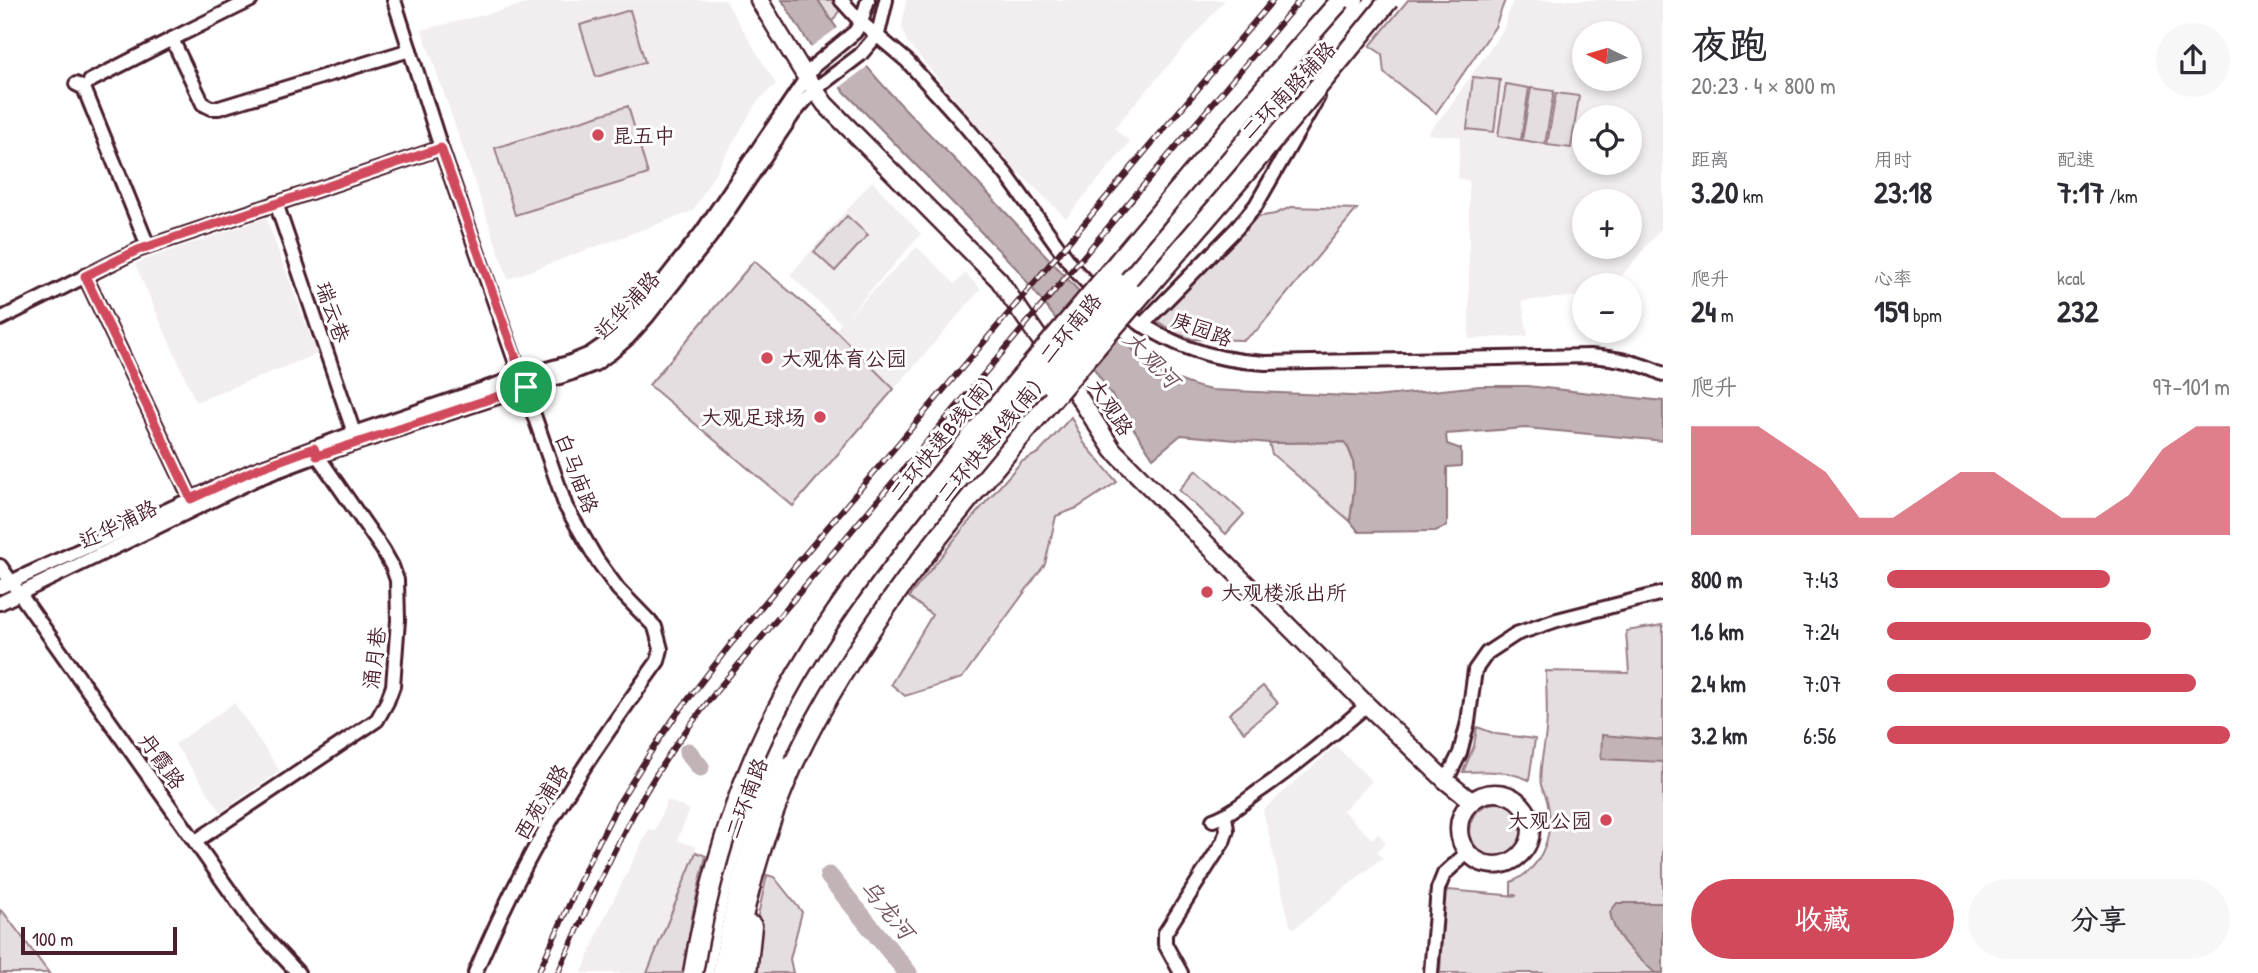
<!DOCTYPE html>
<html lang="zh">
<meta charset="utf-8">
<style>
body{margin:0;font-family:"Patrick Hand","LXGW WenKai TC",sans-serif;background:#f7f7f7;color:#2b2b33;height:100vh;display:flex;flex-direction:column;font-size:26px;white-space:nowrap}
*{box-sizing:border-box;margin:0}
p{font-size:23px;color:#7c7c81}
.icon{flex:none;width:38px;height:38px;fill:none;stroke:currentColor;stroke-width:2;stroke-linecap:round;stroke-linejoin:round}
.map{position:relative;flex:1;overflow:hidden}
.panel{display:flex;flex-direction:column;background:#fff;width:595px}
.panel>*{flex:none}
.needle{width:46px;rotate:275deg}
.tools{position:absolute;left:1572px;top:21px;display:grid;gap:14px}
.tools a{display:grid;place-items:center;width:70px;height:70px;border-radius:50%;background:#fff;box-shadow:0 4px 10px #0003;font-size:35px}
.scale{position:absolute;left:21px;bottom:18px;width:156px;box-sizing:border-box;padding-left:7px;border:4px solid #4a1f2b;border-top:0;font-size:19px;line-height:24px;white-space:nowrap;color:#4a1f2b;-webkit-text-stroke:5px #fff;paint-order:stroke}
.pin{position:absolute;display:grid;place-items:center;width:60px;height:60px;color:#fff;margin:-30px;border:4px solid #fff;border-radius:50%;box-shadow:0 2px 7px #0007}
.round{display:grid;place-items:center;flex:none;width:74px;height:74px;border-radius:37px;background:#f7f7f7}
.summary{display:flex;align-items:center;justify-content:space-between;height:119px;padding:0 28px}
h1{font-size:38px;font-weight:700;line-height:52px}
.stats{display:grid;grid-template-columns:repeat(3,1fr);gap:10px;height:119px;padding:7px 28px}
.stats div{display:grid;align-content:center}
.stats b{font-size:30px;font-weight:700}
.stats small{font-size:19px;font-weight:400}
.stats p{font-size:19px}
.chart{height:196px;padding:14px 28px}
.chart p{display:flex;justify-content:space-between}
.chart svg{width:100%;height:126px;margin-top:7px;fill:#d1495b;opacity:.7}
.cta{display:flex;gap:14px;margin-top:auto;padding:14px 28px}
.cta a{flex:1;height:80px;border-radius:42px;background:#d1495b;color:#fff;font-size:28px;font-weight:700;line-height:80px;text-align:center}
.cta a+a{background:#f7f7f7;color:#2b2b33}
ul{padding:0 28px;list-style:none;font-size:23px}
li{display:grid;grid-template-columns:112px 84px 1fr;align-items:center;height:52px}
li i{height:18px;border-radius:9px;background:#d1495b}
main{display:flex;flex:1;min-height:0}
.map>svg:first-child{display:block}
.built{fill:#f2eeef;fill-rule:evenodd}
.green{fill:#e5dee0;stroke:#987e86;stroke-width:2}
.water{fill:#c1b3b6;stroke:#91787e;stroke-width:2}
.pier{fill:#fff}
.lines{fill:none;stroke-linecap:round;stroke-linejoin:round}
.river{stroke:#c1b3b6;stroke-width:19}
.minor-casing{stroke:#4a1f2b;stroke-width:18}
.major-casing{stroke:#4a1f2b;stroke-width:21}
.highway-casing{stroke:#4a1f2b;stroke-width:23}
.minor{stroke:#fff;stroke-width:12}
.major{stroke:#fff;stroke-width:16}
.highway{stroke:#fff;stroke-width:18}
.rail-casing{stroke:#4a1f2b;stroke-width:6}
.rail{stroke:#fff;stroke-width:3.5;stroke-dasharray:10;stroke-linecap:butt}
.major-bridge-casing{stroke:#4a1f2b;stroke-width:21;stroke-linecap:butt}
.highway-bridge-casing{stroke:#4a1f2b;stroke-width:23;stroke-linecap:butt}
.major-bridge{stroke:#fff;stroke-width:16}
.highway-bridge{stroke:#fff;stroke-width:18}
.route-casing{stroke:#fff;stroke-width:14}
.route{stroke:#d1495b;stroke-width:9}
.poi-dot{fill:#d1495b;stroke:#fff;stroke-width:2.5}
.labels{text-anchor:middle;dominant-baseline:central;stroke-width:6;stroke-linejoin:round;paint-order:stroke}
.street-label{font-size:21px;fill:#4a1f2b;stroke:#fff}
.poi-label{font-size:21px;fill:#4a1f2b;stroke:#fff;text-anchor:start}
.water-label{font-size:23px;font-style:italic;fill:#74535c;stroke:#fff}
</style>
<main>
<div class="map">
<svg width="1663" height="973" viewBox="0 0 1663 973">
<rect width="100%" height="100%" fill="#fff"/>
<filter id="ink" filterUnits="userSpaceOnUse"><feTurbulence type="fractalNoise" baseFrequency=".0143" numOctaves="2"/><feDisplacementMap in="SourceGraphic" scale="14" xChannelSelector="R" yChannelSelector="G"/><feConvolveMatrix kernelMatrix="1 2 1 2 8 2 1 2 1" color-interpolation-filters="sRGB"/></filter>
<g filter="url(#ink)">
<!-- built -->
<g class="built">
<polygon points="542,0 725,0 776,84 757,102 693,211 508,279 422,30"/>
<polygon points="906,0 1225,0 1114,128 1130,142 1066,218 1007,161 907,42 902,27"/>
<path d="M1513 0H1663V226L1616 283 1610 285H1584V296L1522 301 1528 336 1469 339V180L1458 179 1460 137 1427 134 1447 110 1503 30ZM1584 33H1629V79H1584ZM1584 117H1629V163H1584ZM1584 201H1629V247H1584Z"/>
<polygon points="872,181 921,234 846,318 917,247 955,284 965,273 981,289 793,506 649,385 754,261 835,330 841,323 790,275"/>
<polygon points="266,218 317,354 196,402 135,264 149,258"/>
<polygon points="234,703 280,771 221,812 175,744"/>
<polygon points="1336,746 1372,781 1343,811 1372,839 1378,833 1386,843 1377,852 1382,858 1295,928 1290,926 1263,810"/>
<polygon points="667,800 690,810 677,840 696,847 696,852 647,973 582,973 601,925 649,829 655,831"/>
</g>
<!-- green -->
<g class="green">
<polygon points="818,0 846,0 832,22"/>
<polygon points="1408,0 1505,0 1495,27 1436,113 1384,73 1382,54 1370,46"/>
<polygon points="630,10 645,62 596,77 580,25"/>
<polygon points="1473,77 1500,80 1494,132 1467,129"/>
<polygon points="1506,84 1529,88 1521,140 1498,136"/>
<polygon points="1531,88 1554,91 1545,144 1522,140"/>
<polygon points="1556,93 1579,96 1571,148 1547,145"/>
<polygon points="628,106 648,174 515,215 495,148"/>
<polygon points="1291,207 1357,209 1258,329 1244,340 1193,339 1177,334 1157,321 1231,243 1250,218 1275,214"/>
<polygon points="847,216 868,235 835,271 814,252"/>
<polygon points="754,261 835,330 894,389 793,506 649,385"/>
<polygon points="1071,417 1084,443 1117,482 1077,508 1056,516 1045,564 962,678 905,696 891,684 932,615 909,597 966,525 1021,462 1040,452"/>
<path d="M1344 442C1361 462 1353 496 1350 521L1272 454 1269 443Z"/>
<polygon points="1196,470 1244,514 1226,534 1179,490"/>
<path d="M1663 625V973H1440L1444 894 1448 890 1517 896 1511 894V882C1543 869 1555 832 1547 800 1546 795 1542 790 1541 785 1538 771 1545 746 1546 731 1548 711 1546 691 1546 671L1629 673 1626 631Z"/>
<polygon points="1263,686 1278,703 1244,732 1229,714"/>
<path d="M1477 727 1496 734 1535 739 1529 780C1508 770 1487 771 1463 772L1474 746Z"/>
<circle cx="1497" cy="830" r="27"/>
<polygon points="696,852 706,856 693,912 683,973 647,973"/>
<polygon points="767,875 774,877 802,912 790,959 793,973 745,973"/>
<polygon points="0,910 4,913 49,973 0,973"/>
</g>
<!-- water -->
<g class="water">
<path d="M782 0H818C859 67 917 121 972 177 1028 235 1083 296 1139 356 1161 374 1183 384 1211 390L1374 397 1480 386H1527L1663 401V441L1526 428 1446 434 1447 444 1461 449V466L1447 467V526L1435 531 1359 532 1350 521C1353 496 1361 462 1344 442L1269 443 1181 435 1153 458 1093 367 1017 269 840 87 811 47Z"/>
<polygon points="1602,735 1663,740 1663,762 1601,759"/>
<path d="M1617 903H1663V973H1655C1636 955 1614 939 1610 912Z"/>
</g>
<!-- pier -->
<polygon class="pier" points="839,27 868,66 838,89 808,49"/>
<g class="lines">
<!-- river -->
<g class="river">
<polyline points="688,752 700,767"/>
<polyline points="829,876 908,973"/>
</g>
<!-- minor casing -->
<g class="minor-casing">
<g id="minor">
<polyline points="251,0 172,39 203,104 211,108 219,108 410,50"/>
<path d="M394 0 441 148 566 507 597 560 618 589 655 627 661 649 658 661C625 707 592 753 562 802 528 856 500 914 475 973"/>
<polyline points="841,0 861,22 907,61 956,115 1006,174 1075,270 1098,294"/>
<polyline points="90,81 172,39"/>
<polyline points="76,84 84,88 148,246"/>
<polyline points="276,203 354,433"/>
<polyline points="85,276 191,499"/>
<path d="M1121 311C1170 344 1206 360 1265 363L1590 356C1616 358 1639 362 1663 374"/>
<polyline points="0,319 138,250 441,148"/>
<polyline points="1142,325 1237,228 1256,205 1318,97"/>
<polyline points="0,566 256,928 298,973"/>
<polyline points="0,587 254,470 354,433 522,376 568,363 590,354 606,343 621,331 640,311 702,232 815,65 855,32 861,22 868,0"/>
<polyline points="0,603 258,478 317,456 572,373 595,364 612,352 628,338 647,317 711,236 794,113 814,90 860,55 878,34 886,0"/>
<polyline points="1446,781 1460,753 1468,722 1475,670 1487,653 1516,634 1557,620 1663,593"/>
<path d="M1213 820C1230 814 1244 802 1259 791 1297 765 1332 735 1367 705"/>
<polyline points="196,841 377,720 387,702 393,686 398,620 397,580 392,566 383,550 315,452"/>
<polyline points="1181,973 1165,944 1165,933 1223,842 1227,830 1225,816"/>
<polyline points="1431,973 1438,889 1444,874 1467,853"/>
</g>
</g>
<!-- major casing -->
<g class="major-casing">
<g id="major">
<polyline points="759,0 806,77 825,104 999,280 1068,380 1113,450 1367,705 1446,781 1471,801"/>
<polyline points="1118,281 1355,0"/>
<polyline points="1130,290 1375,0"/>
<circle cx="1495" cy="829" r="36"/>
<path d="M705 973C718 891 741 811 777 736 839 607 944 484 1037 376"/>
<path d="M721 973C733 899 752 828 783 760 845 622 952 500 1049 385"/>
</g>
</g>
<!-- highway casing -->
<g class="highway-casing">
<g id="highway">
<path d="M732 973C744 900 764 830 794 763"/>
<polyline points="747,973 752,926"/>
</g>
</g>
<!-- minor -->
<use href="#minor" class="minor"/>
<!-- major -->
<use href="#major" class="major"/>
<!-- highway -->
<use href="#highway" class="highway"/>
<!-- rail casing -->
<g class="rail-casing">
<g id="rail">
<polyline points="538,973 589,861 618,804 650,753 676,715 730,645 805,554 1273,0"/>
<path d="M558 973C592 899 624 821 670 753 685 731 702 710 718 689L1300 0"/>
</g>
</g>
<!-- rail -->
<use href="#rail" class="rail"/>
<!-- major-bridge casing -->
<g class="major-bridge-casing">
<g id="major-bridge">
<polyline points="1037,376 1118,281"/>
<polyline points="1049,385 1130,290"/>
</g>
</g>
<!-- highway-bridge casing -->
<g class="highway-bridge-casing">
<g id="highway-bridge">
<path d="M794 763C858 627 958 511 1054 397 1166 265 1281 135 1389 0"/>
<path d="M693 973C707 888 730 806 767 729 805 652 855 582 908 515 962 446 1018 380 1075 313 1163 209 1250 102 1341 0"/>
</g>
</g>
<!-- major-bridge -->
<use href="#major-bridge" class="major-bridge"/>
<!-- highway-bridge -->
<use href="#highway-bridge" class="highway-bridge"/>
</g>
</g>
<g class="lines" filter="url(#ink)">
<!-- route casing -->
<g class="route-casing">
<polygon id="route" points="441,148 526,387 317,456 314,448 254,470 191,499 85,276 138,250"/>
</g>
<!-- route -->
<use href="#route" class="route"/>
</g>
<!-- markers -->
<g class="poi-dot">
<circle cx="598" cy="135" r="7"/>
<circle cx="767" cy="358" r="7"/>
<circle cx="820" cy="417" r="7"/>
<circle cx="1207" cy="592" r="7"/>
<circle cx="1606" cy="820" r="7"/>
</g>
<g class="labels">
<!-- street labels -->
<g class="street-label">
<text transform="translate(1288 90) rotate(-46)">二环南路辅路</text>
<text transform="translate(627 305) rotate(-47)">近华浦路</text>
<text transform="translate(333 312) rotate(71)">瑞云巷</text>
<text transform="translate(1070 328) rotate(-50)">二环南路</text>
<text transform="translate(1202 329) rotate(20)">庚园路</text>
<text transform="translate(1111 407) rotate(57)">大观路</text>
<text transform="translate(941 439) rotate(-51)">二环快速B线(南)</text>
<text transform="translate(989 441) rotate(-50)">二环快速A线(南)</text>
<text transform="translate(577 473) rotate(69)">白马庙路</text>
<text transform="translate(118 524) rotate(-26)">近华浦路</text>
<text transform="translate(374 658) rotate(-83)">涌月巷</text>
<text transform="translate(162 761) rotate(54)">丹霞路</text>
<text transform="translate(746 798) rotate(-69)">二环南路</text>
<text transform="translate(541 802) rotate(-59)">西苑浦路</text>
</g>
<!-- poi labels -->
<g class="poi-label">
<text x="612" y="135">昆五中</text>
<text x="781" y="358">大观体育公园</text>
<text x="806" y="417" text-anchor="end">大观足球场</text>
<text x="1221" y="592">大观楼派出所</text>
<text x="1592" y="820" text-anchor="end">大观公园</text>
</g>
<!-- water labels -->
<g class="water-label">
<text transform="translate(1152 359) rotate(46)">大观河</text>
<text transform="translate(888 909) rotate(51)">乌龙河</text>
</g>
</g>
</svg>
<div class="tools">
<a><svg class="needle" viewBox="-14 -14 28 28"><path d="M0-13l5 13h-10z" fill="#e53935"/><path d="M0 13l5-13h-10z" fill="#7c7c81"/></svg></a>
<a><svg class="icon" aria-label="locate" viewBox="0 0 24 24"><circle cx="12" cy="12" r="6"/><path d="M12 2v4M12 18v4M2 12h4M18 12h4"/></svg></a>
<a>+</a>
<a>−</a>
</div>
<div class="scale">100 m</div>
<div class="pin" style="left:526px;top:387px;background:#1e9e55"><svg class="icon" aria-label="arrive" viewBox="0 0 24 24"><path d="M6 21V4h12l-3 4 3 4H6"/></svg></div>
</div>
<section class="panel">
<div class="summary"><div><h1>夜跑</h1><p>20:23 · 4 × 800 m</p></div><a class="round"><svg class="icon" aria-label="share" viewBox="0 0 24 24"><path d="M12 15V3M7 8l5-5 5 5M5 13v7h14v-7"/></svg></a></div>
<div class="stats">
<div><p>距离</p><b>3.20<small> km</small></b></div>
<div><p>用时</p><b>23:18</b></div>
<div><p>配速</p><b>7:17<small> /km</small></b></div>
</div>
<div class="stats">
<div><p>爬升</p><b>24<small> m</small></b></div>
<div><p>心率</p><b>159<small> bpm</small></b></div>
<div><p>kcal</p><b>232</b></div>
</div>
<div class="chart"><p><span>爬升</span>97–101 m</p>
<svg viewBox="0 0 160 44" preserveAspectRatio="none"><path d="M0 44V6L10 6L20 6L30 14L40 22L50 38L60 38L70 30L80 22L90 22L100 30L110 38L120 38L130 30L140 14L150 6L160 6V44z"/></svg>
</div>
<ul>
<li><b>800 m</b>7:43<i style="width:65%"></i></li>
<li><b>1.6 km</b>7:24<i style="width:77%"></i></li>
<li><b>2.4 km</b>7:07<i style="width:90%"></i></li>
<li><b>3.2 km</b>6:56<i style="width:100%"></i></li>
</ul>
<div class="cta"><a>收藏</a><a>分享</a></div>
</section>
</main>
